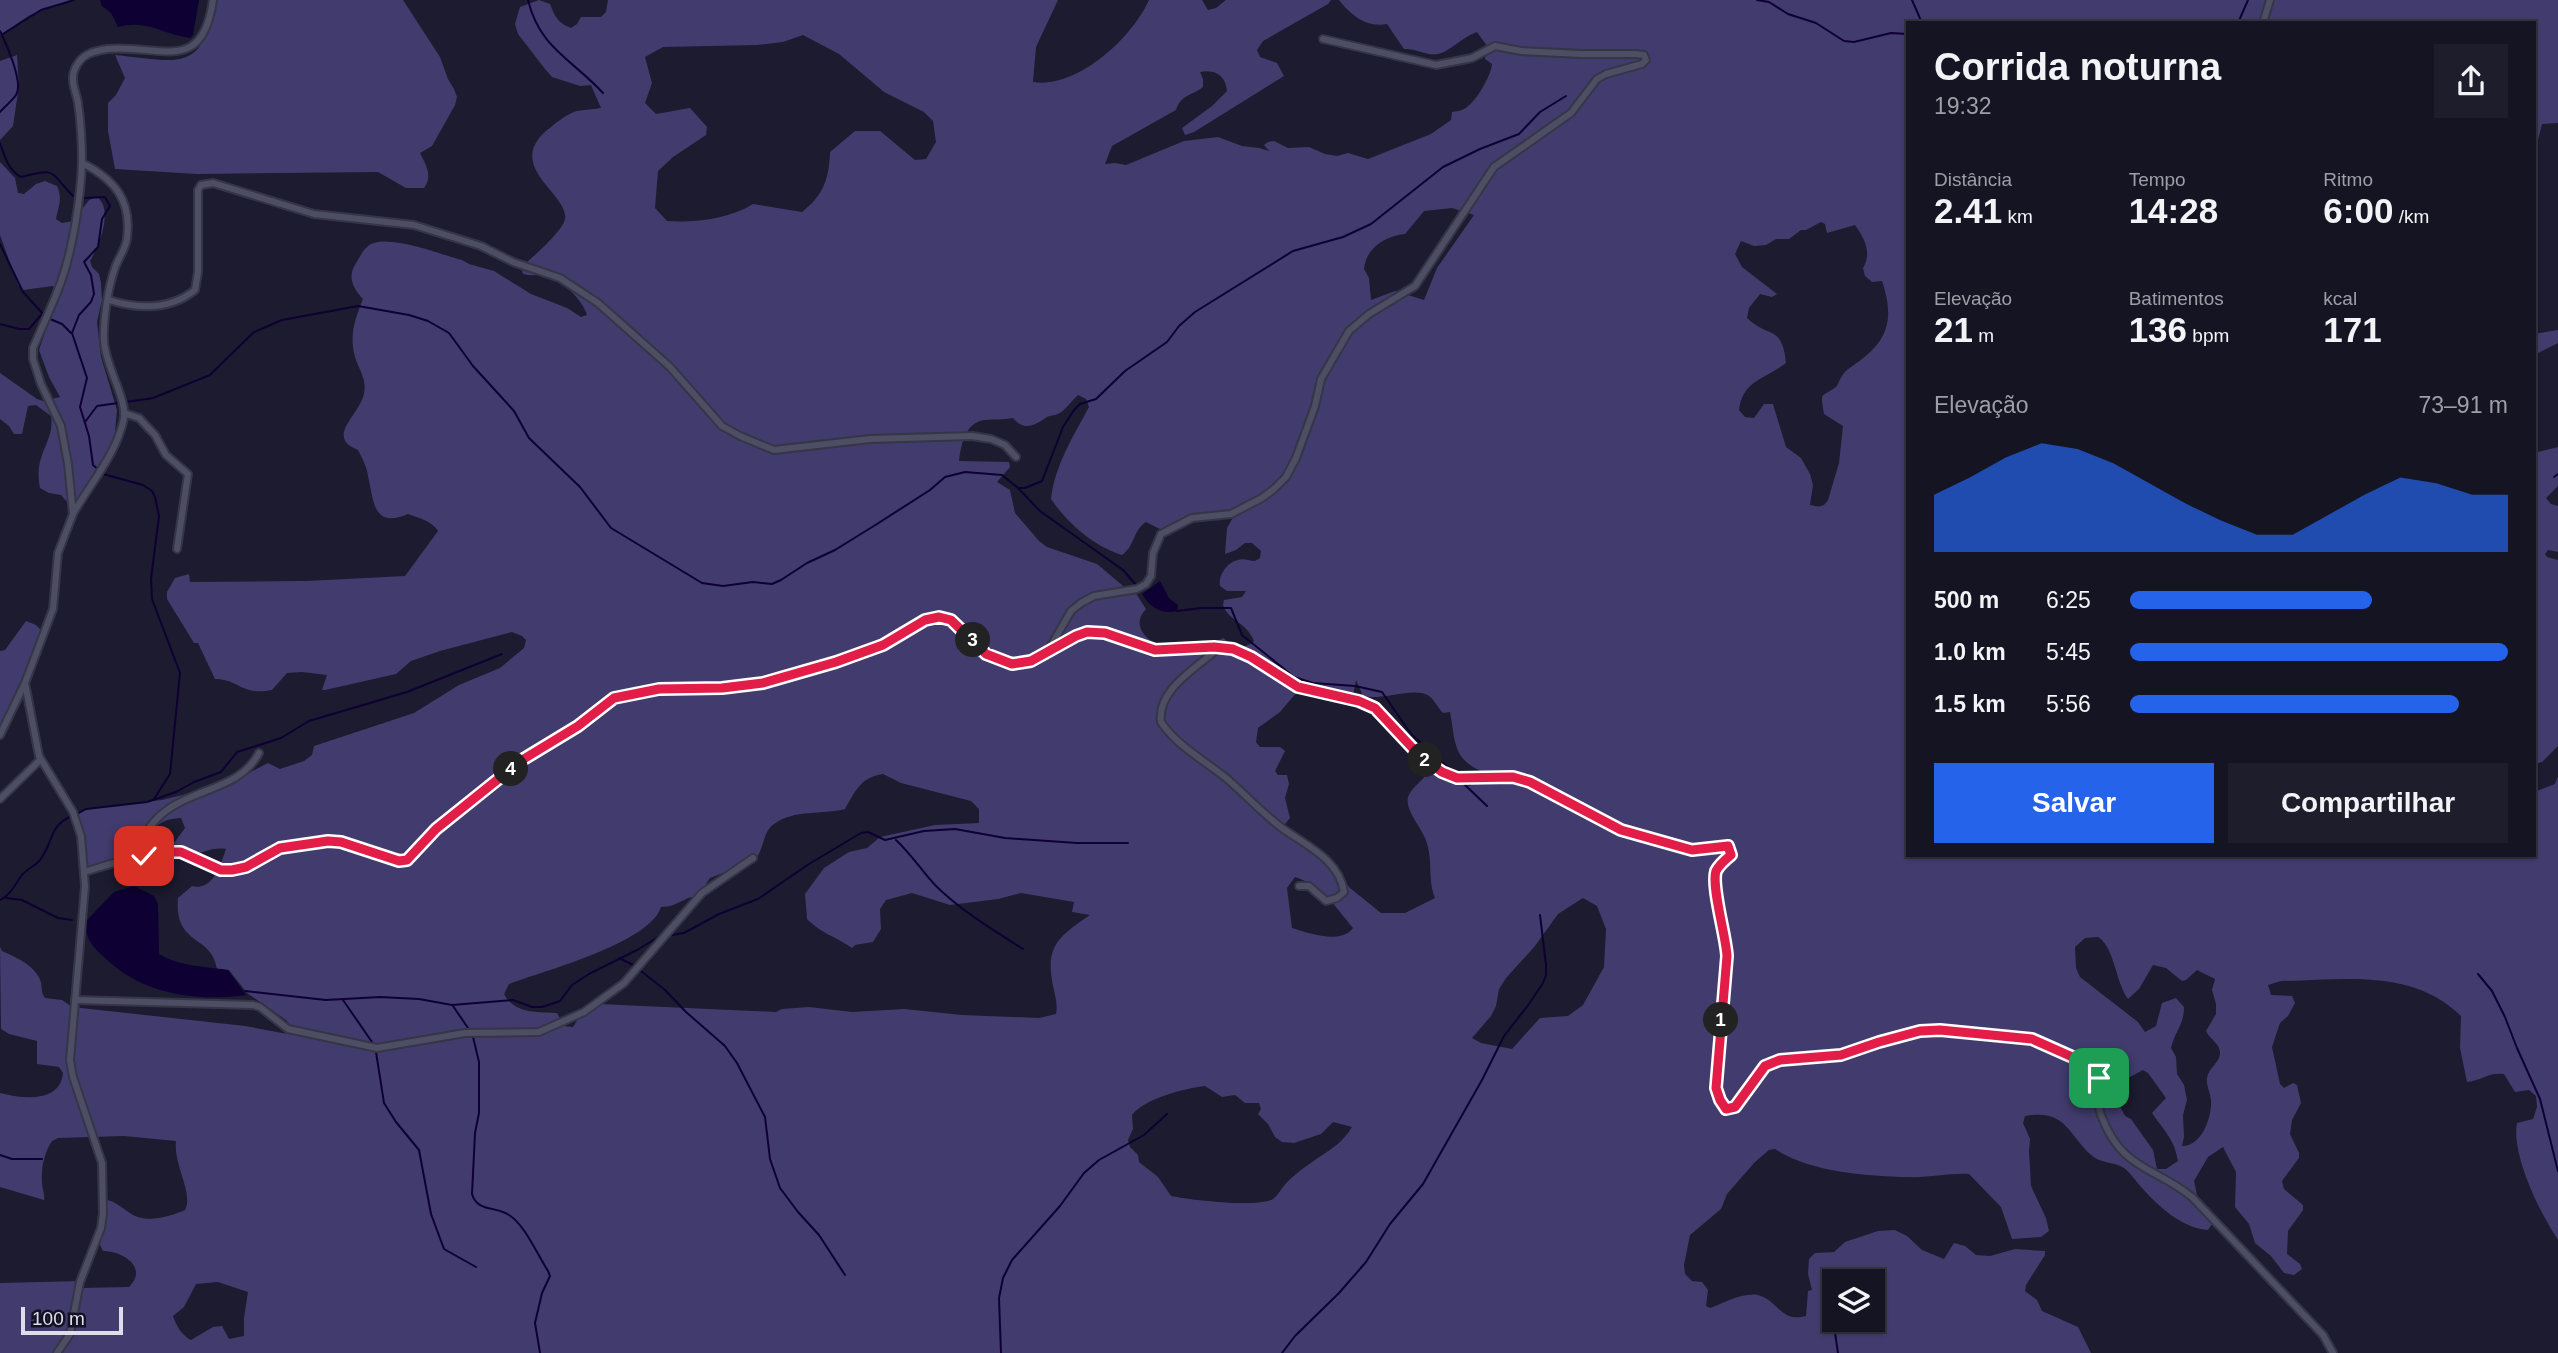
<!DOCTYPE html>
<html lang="pt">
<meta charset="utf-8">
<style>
body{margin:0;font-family:Arial,sans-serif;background:#1e1d2b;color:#f1f3f6;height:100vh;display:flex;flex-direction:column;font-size:26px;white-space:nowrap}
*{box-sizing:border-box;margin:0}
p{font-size:23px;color:#9d9ea6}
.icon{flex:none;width:38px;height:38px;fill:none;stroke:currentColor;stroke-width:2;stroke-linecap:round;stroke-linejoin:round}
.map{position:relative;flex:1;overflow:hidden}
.details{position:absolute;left:1906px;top:21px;width:630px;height:836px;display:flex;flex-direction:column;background:#151423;border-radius:0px;box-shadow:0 2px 5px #0004,0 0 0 2px #343341}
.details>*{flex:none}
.fabs{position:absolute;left:1822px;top:1269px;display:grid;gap:14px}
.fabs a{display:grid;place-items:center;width:63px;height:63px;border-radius:0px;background:#151423;box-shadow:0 2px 5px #0004,0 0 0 2px #343341;font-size:35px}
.scale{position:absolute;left:21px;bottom:18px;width:102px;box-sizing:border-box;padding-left:7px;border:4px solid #ddddeb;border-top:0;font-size:19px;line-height:24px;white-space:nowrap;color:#ddddeb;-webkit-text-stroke:5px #131225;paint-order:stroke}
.pin{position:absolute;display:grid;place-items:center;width:60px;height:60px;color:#fff;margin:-30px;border-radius:14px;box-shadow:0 4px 10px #0006}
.km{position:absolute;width:35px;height:35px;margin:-18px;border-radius:50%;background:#222;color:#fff;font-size:19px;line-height:35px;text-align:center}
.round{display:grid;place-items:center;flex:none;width:74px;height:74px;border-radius:0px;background:#1e1d2b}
.overview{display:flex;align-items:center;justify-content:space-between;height:119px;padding:0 28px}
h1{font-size:38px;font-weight:700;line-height:52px}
.stats{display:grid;grid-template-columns:repeat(3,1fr);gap:10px;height:119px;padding:7px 28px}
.stats div{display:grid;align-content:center}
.stats b{font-size:35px;font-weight:700}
.stats small{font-size:19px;font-weight:400}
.stats p{font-size:19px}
.chart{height:196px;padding:14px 28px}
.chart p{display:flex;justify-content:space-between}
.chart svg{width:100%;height:126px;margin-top:7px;fill:#2563eb;opacity:.7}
.primary-button{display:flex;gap:14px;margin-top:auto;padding:14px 28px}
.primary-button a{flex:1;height:80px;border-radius:0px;background:#2563eb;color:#fff;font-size:28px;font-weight:700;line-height:80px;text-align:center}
.primary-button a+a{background:#1e1d2b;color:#f1f3f6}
ul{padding:0 28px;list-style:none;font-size:23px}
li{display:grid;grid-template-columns:112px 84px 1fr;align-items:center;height:52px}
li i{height:18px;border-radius:9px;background:#2563eb}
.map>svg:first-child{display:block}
.green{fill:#413c6d;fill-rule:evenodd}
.water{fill:#0e0033}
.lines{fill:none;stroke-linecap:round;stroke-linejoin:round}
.stream{stroke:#0e0033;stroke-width:2}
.minor-casing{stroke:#363546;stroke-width:10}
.minor{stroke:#4d4d64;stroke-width:6}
.route-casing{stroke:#fff;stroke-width:14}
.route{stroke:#e11d48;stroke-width:9}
</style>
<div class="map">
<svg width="2558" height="1353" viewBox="0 0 2558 1353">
<rect width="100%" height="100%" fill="#1c1b2f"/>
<!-- green -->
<g class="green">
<polygon points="0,0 72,0 30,15 0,35"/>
<path d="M214 0H403L440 57 448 79 454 89 457 97 455 105 432 146 420 153C426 165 433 176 424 188H406L378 172 197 174 115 169 108 131V103L116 95 125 78 115 55C177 61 204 75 214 0Z"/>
<path d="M539 0 550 4C555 17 558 23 571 28L577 24 581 17H601L606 12 608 0H1058L1036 47 1033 82C1077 89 1132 38 1149 0H1202L1208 10 1216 8 1226 0H1331L1328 4 1263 41 1257 50 1260 57 1277 63 1284 76 1194 132 1185 135 1182 128 1212 106 1227 91C1226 76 1215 69 1200 72L1203 79V87C1192 96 1181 94 1176 110L1112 146 1105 164 1115 163 1126 165 1184 141 1218 137 1242 146 1259 148 1269 151 1264 145 1268 142 1274 141 1288 148 1309 147 1325 154 1337 156 1348 153 1368 159 1431 134 1451 120 1452 112C1456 111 1460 111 1464 109 1475 104 1491 76 1492 64L1485 59 1487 46 1477 32C1462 37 1449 52 1438 54 1426 56 1416 48 1404 49L1387 24C1366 28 1351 15 1339 0H2558V123L2542 124 2534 156V23H1908V856H2534V792L2555 784 2558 776V1240C2540 1213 2511 1154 2517 1123L2533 1119 2537 1107 2536 1096 2529 1090 2515 1092 2504 1074C2488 1072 2483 1080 2467 1082L2460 1048 2461 1016C2412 968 2344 980 2281 981L2268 985 2271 995 2292 996 2295 1003 2288 1016 2280 1023 2272 1047 2280 1084 2284 1088 2293 1083 2297 1085 2301 1103 2292 1120 2290 1134 2299 1153V1158L2282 1181 2284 1189 2303 1205V1210L2288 1231 2287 1254 2300 1264 2302 1269 2294 1275 2284 1273 2271 1256 2255 1243 2249 1224 2235 1207 2236 1172 2223 1147 2208 1157 2194 1181 2199 1204 2212 1224 2208 1230C2182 1228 2159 1207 2142 1188 2136 1182 2131 1173 2124 1168 2113 1161 2100 1164 2090 1154 2067 1132 2065 1109 2025 1116L2023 1123 2030 1139 2029 1151 2031 1186 2046 1218 2049 1231 2041 1237 2012 1239 2001 1207 1969 1174C1948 1173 1929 1178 1908 1177 1867 1176 1810 1172 1775 1149L1769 1150 1755 1162 1727 1194 1721 1209 1690 1235 1684 1265 1685 1274 1692 1281 1702 1282 1708 1290 1706 1306 1710 1308C1724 1303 1743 1292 1758 1295 1779 1301 1781 1323 1806 1316L1808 1291 1812 1290 1808 1274 1809 1259 1815 1253 1834 1252 1845 1242 1878 1231 1895 1230 1907 1236 1922 1250 1944 1259 1954 1243 1965 1246 1976 1255 1990 1256 2015 1249 2045 1251V1255L2026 1285 2025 1291 2037 1300 2042 1311 2078 1327 2091 1353H0V1283L81 1281 80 1288 129 1287C149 1267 122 1251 103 1251L100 1245 105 1200C116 1201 120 1207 130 1213 146 1224 168 1217 185 1210 194 1193 173 1165 176 1141L124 1136 58 1138 52 1141C44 1153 41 1168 42 1182 42 1189 45 1193 44 1200L0 1187V1093C23 1099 60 1103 63 1073L59 1067 37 1064V1041L9 1034 1 1029 0 947 2 951C16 957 36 966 41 982 42 989 41 992 45 998L62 1000 72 1007 245 1026 293 1035 294 1030 286 1020 247 993 229 970 217 969C211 933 174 947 178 898L192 886C213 891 220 866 226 849 203 846 202 861 176 849L174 843 185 828 181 818C150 819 153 838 132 852 119 862 100 865 84 870L78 838 71 820 74 814 91 808 162 800 207 789 230 783 268 763 280 769 304 761 312 755 314 746 414 713 459 685 500 668 524 648 526 640 522 636 512 632 440 651 411 661 396 674 325 690H322L327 675 302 672 287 673 272 690C241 696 239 679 215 679L198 643H194L167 599V592L175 578 189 574 190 582 306 581 405 576 438 531C432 521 419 518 408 514 373 529 374 502 368 476 367 467 362 458 358 450 324 437 361 414 364 393 367 379 359 370 355 357 349 335 355 319 363 299 354 289 347 278 355 265 359 259 362 251 367 247 383 231 441 255 462 260L469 264 494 271 531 294 567 308 581 317 587 315C583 301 565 283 551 277 541 273 533 277 523 274L521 267C531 259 563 231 565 219 569 194 504 167 547 130 555 124 565 115 574 112 582 109 593 110 601 108L591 85 580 86 552 77 545 69 518 34 515 24 520 7ZM803 35 839 54 884 92 924 112 933 121 936 142 926 159 915 160 880 131H855L830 152C829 178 824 195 802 212L753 204C729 219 695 223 667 221L655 208 658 171 673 157 706 135 707 127 690 108 656 114 645 103 652 83 645 57 663 47 757 45 783 42ZM1452 208 1474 215 1437 268 1424 300 1395 291 1371 300 1369 278 1364 269C1366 248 1385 236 1405 234L1424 211ZM1821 222 1825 224 1827 233 1855 225C1865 239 1872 253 1863 268L1865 276 1872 282 1882 281C1893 314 1891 337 1862 359 1848 370 1844 369 1837 386 1821 399 1820 389 1824 414L1843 426 1839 463 1828 500C1823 508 1819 507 1810 505L1813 485 1810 474 1801 458 1786 447 1773 404H1764L1754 418 1745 417 1739 410C1743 380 1764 380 1786 363 1782 324 1769 339 1747 318L1749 308 1760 294 1772 297 1777 294 1742 267 1735 254 1741 241 1754 246 1766 245 1776 239H1789L1801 230H1806ZM1078 395 1086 399 1089 407C1073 437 1055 465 1051 499 1067 523 1095 547 1122 555 1135 546 1133 530 1146 522L1164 531C1185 510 1208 513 1236 512L1227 528 1225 554 1236 550 1245 543H1252L1261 551 1260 558 1255 561C1249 561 1244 558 1238 560 1227 562 1218 576 1220 586L1227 591H1246L1242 597 1224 600 1223 605C1229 622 1246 621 1254 641 1243 651 1233 646 1223 638 1214 646 1175 649 1162 646 1145 641 1131 624 1146 609L1135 592 1129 591 1097 564 1047 547 1039 541 1015 513 1010 490 997 482 1010 467 1009 462 959 461C961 445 965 423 984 420 994 419 1004 420 1013 418 1024 432 1035 425 1047 417 1050 415 1054 416 1058 414 1065 411 1072 400 1078 395ZM1356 680 1363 696C1383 701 1414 686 1429 696 1434 699 1438 708 1443 713L1450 712C1455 737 1452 758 1479 770L1480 773 1470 786 1429 772C1423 780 1411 788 1408 797 1405 810 1421 827 1425 838 1434 860 1427 879 1435 898L1405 913H1381L1350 888 1315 849 1282 828 1290 818 1285 798 1289 784 1287 775H1278L1275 771 1285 751 1280 747H1260L1256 742 1258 728 1280 712 1297 692 1332 700 1352 701ZM883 774 901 783 971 801 979 809V823L935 825 880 837 867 848 849 852 824 868 805 894 807 919C822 934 835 936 852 948L855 945 873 942 881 929 880 909 886 900 912 893 950 905 998 899 1021 893 1074 902 1072 912 1090 915C1058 937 1045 946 1053 986 1055 996 1058 1004 1056 1014L1039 1018 962 1015 904 1009 852 1012 809 1007 782 1009 776 1012 599 1004 578 1019 573 1027 564 1026 557 1013C536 1012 515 1014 504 994L509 984C543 971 650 943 661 907 672 907 675 904 684 900 693 895 695 899 707 890L706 884 710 878 752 862C765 853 761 833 774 824 794 809 823 815 845 809 856 790 860 778 883 774ZM1295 877C1322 886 1335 906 1353 928 1340 945 1309 933 1292 928L1287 888ZM1583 898 1597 906 1606 929 1604 967 1583 1005 1568 1016 1540 1018 1512 1049 1481 1043 1472 1038 1491 1016 1496 1006 1499 989 1506 978 1535 946 1558 914ZM2098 937C2115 948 2115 981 2128 999L2139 989 2153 965 2166 968 2182 981 2186 980 2197 970 2215 979 2212 990 2216 1004V1014L2206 1031C2209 1038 2216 1041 2219 1048 2224 1061 2209 1066 2207 1078 2206 1085 2210 1092 2211 1100 2212 1117 2202 1146 2182 1146L2184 1137 2183 1115 2187 1100 2184 1085 2177 1074 2176 1057 2171 1048C2175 1031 2184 1025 2184 1007L2176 998 2162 1003 2156 1026 2145 1032 2138 1022 2080 977 2076 968 2075 947 2085 938ZM2103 1061 2128 1078 2143 1070 2148 1073 2166 1098 2152 1113C2164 1131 2174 1138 2178 1161L2166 1169H2157L2153 1150 2131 1119 2125 1116 2109 1085 2090 1065ZM1205 1086 1222 1097 1235 1095 1245 1103H1259L1261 1109 1258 1114 1268 1124 1275 1137 1282 1142 1294 1143 1321 1134 1333 1122 1352 1127C1342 1144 1328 1151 1312 1162 1302 1169 1291 1177 1283 1187 1280 1191 1277 1196 1273 1199 1256 1208 1191 1200 1171 1196L1158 1177 1139 1162 1138 1155 1130 1147 1128 1140 1133 1129 1132 1115C1144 1099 1185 1088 1205 1086ZM1834 1281H1872V1320H1834ZM218 1282 248 1292 244 1318V1336L229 1339 222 1326 213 1327 191 1340C182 1336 176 1325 173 1316L184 1307 196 1284Z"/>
<polygon points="17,55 19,86 13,126 0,140 0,61"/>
<path d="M0 162 15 178 18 193 24 194 36 184 45 181 57 186C63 199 58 207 56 219L62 223 73 221 89 200 97 197C114 209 99 246 90 261L92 267 99 274 101 283 102 300 97 322 101 357 117 410 114 442 70 523 68 503 61 495 49 493 40 488C33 453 55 443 51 416L36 405 28 406 22 434H14L9 426 0 419V373L37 399 43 401 60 397 49 377 39 350 57 297 53 286 23 290 18 285 0 235Z"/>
<polygon points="2558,330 2558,343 2534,355 2534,334"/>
<polygon points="2558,447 2558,486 2546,498 2551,504 2558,506 2558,552 2548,550 2545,554 2547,557 2558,560 2558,746 2542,762 2534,764 2534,453"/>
<path d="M26 621 36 625 41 630C42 669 20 707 0 739V651L5 650Z"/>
</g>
<!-- water -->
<g class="water">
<path d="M100 0H199L193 35 190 38C162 34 147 19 118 27L111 13 102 6Z"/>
<path d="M1160 581 1169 598 1178 605 1177 611C1163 615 1149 607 1142 594Z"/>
<path d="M134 886 154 896 158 904 159 954C181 967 204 966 228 970L246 995C196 1002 142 994 105 958 92 946 85 939 86 921L114 892Z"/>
</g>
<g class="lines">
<!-- stream -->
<g class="stream">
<path d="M528 0C540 49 572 59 603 93"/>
<polyline points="1757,0 1769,2 1788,14 1816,23 1844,41 1854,42 1891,33 1908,34"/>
<polyline points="1912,0 1922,23"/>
<polyline points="2238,23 2248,0"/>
<path d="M0 31C6 43 24 83 16 95 12 101 5 106 0 112"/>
<polyline points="3,34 41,10 74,0"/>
<path d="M0 143C5 157 8 170 21 177 58 167 49 172 73 196"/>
<polyline points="85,198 105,197 110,206 102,219 98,247 84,262 91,275 94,294 91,302 79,315 72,333 87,378 80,407 89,436 93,465 99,470"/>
<polyline points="0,244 23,292 44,315"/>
<polyline points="50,319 62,324 71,333"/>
<polyline points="0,324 19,329 29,329 41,315"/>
<polyline points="126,402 153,398 210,375 254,332 282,320 358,306 409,315 428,321 449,333 473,366 514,411 529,438 580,487 611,528 702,583 723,586 753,582 772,584 781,580 807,563 835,550 877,524 930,490 945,477 965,472 1002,475 1018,488 1040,511 1123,570 1137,586"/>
<polyline points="85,422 97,406 118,403"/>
<polyline points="103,474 143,485 152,491 155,497 159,516 151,579 152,599 180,673 170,774 154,799"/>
<polyline points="2554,477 2558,474"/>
<polyline points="1019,488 1025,488 1042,481 1063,427 1074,410 1080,404 1096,399 1125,371 1167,342 1179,326 1195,312 1293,251 1343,237 1371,224 1443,167 1480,149 1519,134 1540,112 1566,96"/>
<polyline points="1177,611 1201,608 1231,608 1242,635 1294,677 1313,683 1355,686 1382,692 1411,734 1455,774"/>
<polyline points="1462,782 1487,806"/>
<polyline points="77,814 86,809 147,802 176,792 194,782 221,772 237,752 281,738 309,721 407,692 502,654"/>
<path d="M896 840C911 854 921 870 935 885 960 910 993 930 1023 949"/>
<polyline points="6,898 22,900 58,918 72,920"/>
<path d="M0 900C11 895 15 884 22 875 27 869 35 866 40 860 54 842 48 826 72 816"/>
<polyline points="672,935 684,933 719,914 758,899 809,864 861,833 868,832 885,840 924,831 955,829 1005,838 1077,843 1128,843"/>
<polyline points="619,958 633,965"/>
<polyline points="641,971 665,990 686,1012 725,1046 737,1063 765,1117 770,1159 780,1188 798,1212 819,1235 845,1275"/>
<polyline points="2478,974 2492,991 2505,1017 2517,1048 2540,1099 2558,1171"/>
<polyline points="245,991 326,1000 380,997 419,999 452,1005 513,1000 532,1007 542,1007 560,1001 572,985 589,974 637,950 662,935"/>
<polyline points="343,1000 372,1042"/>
<polyline points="453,1006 468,1028"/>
<path d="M473 1037 479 1062V1113L475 1133 472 1194C477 1212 496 1206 509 1215 525 1225 537 1254 548 1271L550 1276 542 1293 535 1323 540 1353"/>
<polyline points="376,1052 384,1103 396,1122 419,1150 431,1214 444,1249 476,1267"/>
<polyline points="0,1155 12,1159 42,1159"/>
<polyline points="1832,1312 1838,1353"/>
<polyline points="1001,1353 999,1298 1003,1278 1012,1260 1060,1206 1084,1173 1099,1160 1144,1135 1167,1114"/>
<polyline points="1282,1353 1295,1336 1339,1293 1366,1262 1390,1224 1423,1184 1482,1080 1504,1036 1529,1004 1543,983 1546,975 1546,965 1540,915"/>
</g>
<!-- minor casing -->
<g class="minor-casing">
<g id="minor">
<polyline points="2263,23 2270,0"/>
<path d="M109 300C138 309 170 310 195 290L198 272V190L201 185 213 183 314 214 414 225 481 246 513 262 560 278 598 303 670 367 722 426 740 436 774 450 870 439 972 436 991 439 1005 445 1016 457"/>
<polyline points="124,413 139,418 155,435 166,455 188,474 177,549"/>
<path d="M74 512C91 483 117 453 124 418 127 399 105 365 104 341 103 320 108 288 115 268 118 258 126 249 127 238 132 200 114 179 82 163"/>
<path d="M1214 647V652C1193 670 1157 691 1161 722 1176 745 1205 761 1226 778 1245 794 1262 813 1282 828 1305 845 1339 859 1344 892L1337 898 1326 901 1309 886H1299"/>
<polyline points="1048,651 1071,611 1081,603 1094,596 1137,589 1146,584 1151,576 1153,553 1161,534 1192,518 1231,514 1262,498 1274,489 1286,477 1296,458 1315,406 1321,379 1349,331 1369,314 1415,286 1494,167 1571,113 1597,79 1606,74 1642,64 1646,60 1644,55 1636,54 1581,54 1521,51 1495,46 1472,58 1436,65 1323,39"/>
<polyline points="25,683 39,756 73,812 81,836 85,886 70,1060 73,1077 102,1163 103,1214 101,1228 80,1282 70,1334 57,1353"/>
<path d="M0 735 25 683 53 609 58 553 73 514 68 464 61 426 41 384 33 359V348C43 325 54 302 62 279 73 247 81 196 82 162 82 143 81 123 78 103 77 95 72 85 73 77 73 72 76 66 79 62 85 53 96 51 107 49 161 44 202 76 213 0"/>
<polyline points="0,799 40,760"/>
<path d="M130 858C140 841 150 822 167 810 197 788 241 788 259 753"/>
<path d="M84 872C109 865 154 848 179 852 197 855 211 871 229 870 249 869 260 855 278 848 322 834 357 847 399 861L407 860 436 829 522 760 578 726 614 698 658 689 722 688 763 683 836 662 883 645 925 619 939 617 951 620 986 654 1011 664 1031 661 1076 636 1094 632 1105 633 1155 650 1214 647 1233 649 1251 657 1299 687 1359 700 1375 708 1420 756 1442 772 1457 778 1513 777 1530 782 1621 830 1691 851 1728 846 1731 855C1726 859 1719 865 1716 871 1711 886 1727 936 1727 956L1716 1088 1720 1100 1726 1109 1735 1107 1765 1066 1780 1060 1841 1055 1879 1042 1920 1031 1940 1030 2032 1039 2096 1067C2102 1082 2095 1099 2101 1115 2122 1171 2154 1166 2192 1197L2323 1335 2333 1353"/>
<polyline points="75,1000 253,1005 260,1007 288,1029 377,1048 465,1033 539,1032 584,1012 624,983 702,893 753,858"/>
</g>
</g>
<!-- minor -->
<use href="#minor" class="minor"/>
</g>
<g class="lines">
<!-- route casing -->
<g class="route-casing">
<path id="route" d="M144 856 170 852H181L221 870H232L246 867 280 848 328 841 341 842 399 861 407 860 436 829 522 760 578 726 614 698 659 689 722 688 763 683 836 662 883 645 925 620 939 617 951 620 986 654 1012 664 1031 661 1076 636 1087 632 1105 633 1155 650 1214 647 1233 649 1251 657 1298 687 1359 701 1375 708 1420 756 1442 772 1457 778 1513 777 1530 782 1621 830 1692 850 1728 846 1731 855C1726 859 1719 865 1716 871 1711 886 1726 936 1727 956L1716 1088 1720 1100 1726 1109 1735 1107 1765 1066 1780 1060 1841 1055 1879 1042 1920 1031 1940 1030 2032 1039 2095 1067 2099 1078"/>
</g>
<!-- route -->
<use href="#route" class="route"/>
</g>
</svg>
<div class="fabs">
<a><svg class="icon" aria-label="layers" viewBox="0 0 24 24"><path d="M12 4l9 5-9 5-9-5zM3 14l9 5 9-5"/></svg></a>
</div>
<div class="scale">100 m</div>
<div class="pin" style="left:2099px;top:1078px;background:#1e9e55"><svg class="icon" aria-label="arrive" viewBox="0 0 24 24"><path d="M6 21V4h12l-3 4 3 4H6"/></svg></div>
<div class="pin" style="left:144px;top:856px;background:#d93025"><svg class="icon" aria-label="check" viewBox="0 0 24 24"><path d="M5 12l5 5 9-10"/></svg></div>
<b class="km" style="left:1721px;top:1020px">1</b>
<b class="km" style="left:1425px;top:760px">2</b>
<b class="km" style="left:973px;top:640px">3</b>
<b class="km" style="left:511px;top:769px">4</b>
<section class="details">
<div class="overview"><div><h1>Corrida noturna</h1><p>19:32</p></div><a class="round"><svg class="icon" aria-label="share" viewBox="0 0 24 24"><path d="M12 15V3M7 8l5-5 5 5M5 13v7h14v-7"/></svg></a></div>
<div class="stats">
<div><p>Distância</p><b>2.41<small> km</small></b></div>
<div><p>Tempo</p><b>14:28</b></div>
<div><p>Ritmo</p><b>6:00<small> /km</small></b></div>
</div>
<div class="stats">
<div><p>Elevação</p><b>21<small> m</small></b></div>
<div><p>Batimentos</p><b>136<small> bpm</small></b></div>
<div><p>kcal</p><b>171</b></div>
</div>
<div class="chart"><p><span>Elevação</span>73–91 m</p>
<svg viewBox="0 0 160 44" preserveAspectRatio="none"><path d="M0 44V24L10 18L20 11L30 6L40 8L50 13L60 20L70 27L80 33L90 38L100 38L110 31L120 24L130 18L140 20L150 24L160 24V44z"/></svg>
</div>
<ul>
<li><b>500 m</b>6:25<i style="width:64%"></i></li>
<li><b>1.0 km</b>5:45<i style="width:100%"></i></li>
<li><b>1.5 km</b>5:56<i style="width:87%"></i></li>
</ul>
<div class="primary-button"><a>Salvar</a><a>Compartilhar</a></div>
</section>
</div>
